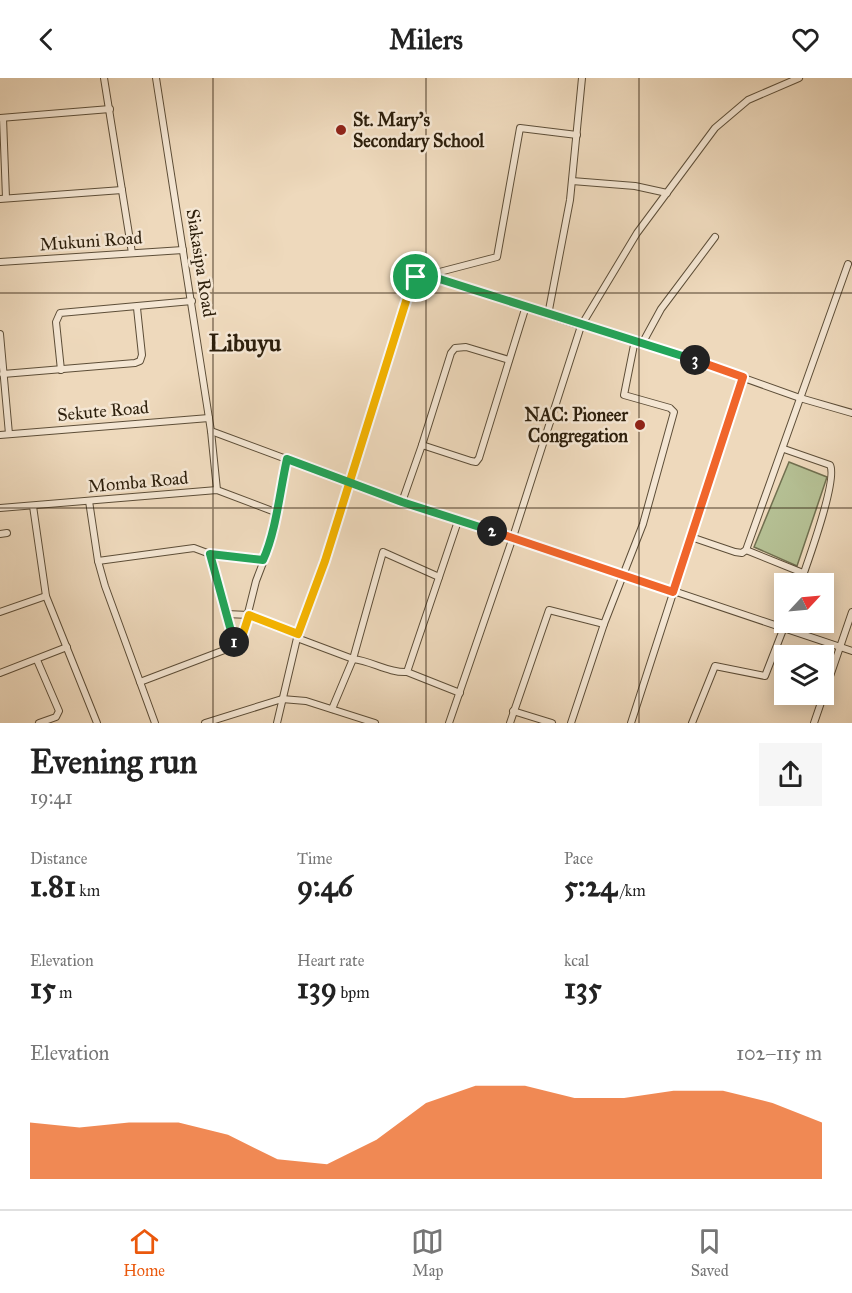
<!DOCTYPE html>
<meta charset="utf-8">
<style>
body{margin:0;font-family:"IM FELL Great Primer",serif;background:#f6f6f6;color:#222;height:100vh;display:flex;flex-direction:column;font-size:22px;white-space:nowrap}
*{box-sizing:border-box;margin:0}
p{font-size:20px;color:#767676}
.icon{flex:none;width:33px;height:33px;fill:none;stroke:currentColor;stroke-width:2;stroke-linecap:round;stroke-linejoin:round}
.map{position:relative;height:645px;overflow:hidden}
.details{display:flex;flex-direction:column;background:#fff;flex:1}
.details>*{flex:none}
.needle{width:39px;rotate:64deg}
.fabs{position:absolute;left:774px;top:495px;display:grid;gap:12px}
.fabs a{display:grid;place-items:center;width:60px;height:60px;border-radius:0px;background:#fff;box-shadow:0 3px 15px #0003;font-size:30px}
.pin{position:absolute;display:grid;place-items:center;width:51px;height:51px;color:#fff;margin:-26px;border:3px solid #fff;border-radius:50%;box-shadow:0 2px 6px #0007}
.km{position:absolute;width:30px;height:30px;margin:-15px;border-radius:50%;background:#222;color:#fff;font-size:16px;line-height:30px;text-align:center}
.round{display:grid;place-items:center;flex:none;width:63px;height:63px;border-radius:0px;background:#f6f6f6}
.summary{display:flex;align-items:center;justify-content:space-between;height:102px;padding:0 30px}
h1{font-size:33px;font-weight:700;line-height:45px}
.metrics{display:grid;grid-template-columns:repeat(3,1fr);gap:9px;height:102px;padding:6px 30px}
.metrics div{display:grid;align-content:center}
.metrics b{font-size:30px;font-weight:700}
.metrics small{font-size:16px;font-weight:400}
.metrics p{font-size:16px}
.chart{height:168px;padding:12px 30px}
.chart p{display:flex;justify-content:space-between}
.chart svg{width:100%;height:108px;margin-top:6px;fill:#ea580c;opacity:.7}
header{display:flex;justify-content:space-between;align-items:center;height:78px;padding:0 30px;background:#fff;font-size:27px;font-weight:700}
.menu{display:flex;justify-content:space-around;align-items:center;height:84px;border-top:2px solid #e0e0e0;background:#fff;font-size:16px;color:#767676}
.menu a{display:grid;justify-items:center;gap:3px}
.menu .on{color:#ea580c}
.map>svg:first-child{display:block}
.green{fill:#b5c094;stroke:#717050;stroke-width:1.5}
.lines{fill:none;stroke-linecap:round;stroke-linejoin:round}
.minor-casing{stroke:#5d4e38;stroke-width:8}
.minor{stroke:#f4e6d3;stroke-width:6}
.split-1-casing{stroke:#fff;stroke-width:12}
.split-2-casing{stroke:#fff;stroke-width:12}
.split-3-casing{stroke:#fff;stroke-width:12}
.split-4-casing{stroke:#fff;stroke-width:12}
.split-1{stroke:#f5b400;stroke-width:8}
.split-2{stroke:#22a559;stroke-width:8}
.split-3{stroke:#f0652b;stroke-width:8}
.split-4{stroke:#22a559;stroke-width:8}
.grid{fill:none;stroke:#2d1f0c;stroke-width:1.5;stroke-opacity:0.55}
.poi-dot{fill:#8f2418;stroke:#f4e6d3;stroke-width:2}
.labels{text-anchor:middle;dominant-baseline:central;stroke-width:5;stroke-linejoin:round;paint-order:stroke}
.poi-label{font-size:18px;font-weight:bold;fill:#2d1f0c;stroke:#f4e6d3;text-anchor:start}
.street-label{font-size:18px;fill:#2d1f0c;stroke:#f4e6d3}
.district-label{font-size:24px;font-weight:bold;fill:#2d1f0c;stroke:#f4e6d3}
</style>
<header><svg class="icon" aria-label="back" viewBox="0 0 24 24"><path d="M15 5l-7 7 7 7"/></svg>Milers<svg class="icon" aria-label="heart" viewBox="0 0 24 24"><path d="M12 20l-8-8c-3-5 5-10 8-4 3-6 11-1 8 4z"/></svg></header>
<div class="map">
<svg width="852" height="645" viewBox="0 0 852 645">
<rect width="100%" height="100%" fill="#eed9bc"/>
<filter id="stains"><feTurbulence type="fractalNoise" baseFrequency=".00333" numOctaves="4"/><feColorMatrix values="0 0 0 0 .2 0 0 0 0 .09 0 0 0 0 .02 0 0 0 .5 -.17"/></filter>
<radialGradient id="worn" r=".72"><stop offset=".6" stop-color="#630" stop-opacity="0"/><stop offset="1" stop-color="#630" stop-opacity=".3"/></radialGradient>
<!-- green -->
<polygon class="green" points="789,384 827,399 797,488 754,469"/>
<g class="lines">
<!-- minor casing -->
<g class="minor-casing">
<g id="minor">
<polyline points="104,0 132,175"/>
<polyline points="156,0 211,353 217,412"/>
<polyline points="0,40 110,31"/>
<polyline points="3,40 6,120"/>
<polyline points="572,103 635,108 667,115"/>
<polyline points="0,121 122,112"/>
<polyline points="0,184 183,172"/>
<polyline points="428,197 497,179 520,50 577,57"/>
<polyline points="548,237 570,122 582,0"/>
<polyline points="0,256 9,356"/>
<polyline points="643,264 661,231 715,159"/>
<polyline points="61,292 56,244 60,235 192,223"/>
<polyline points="3,296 135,285 140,283 142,277 137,230"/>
<polyline points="211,353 402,424 513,459 852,573"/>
<polyline points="0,357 209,340"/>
<polyline points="422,367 451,275 455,270 466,269 509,282"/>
<path d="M784 371 830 387C838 401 807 486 800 506"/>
<polyline points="89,423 98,483 105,508 155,645"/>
<polyline points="402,424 422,367 471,383 476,384 479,380 526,228"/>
<polyline points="33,428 46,518 97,645"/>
<polyline points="0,430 217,412 275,434"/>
<polyline points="458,443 407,594 460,615"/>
<polyline points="0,456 7,455"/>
<polyline points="691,459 735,474 742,475 746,472 848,186"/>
<polyline points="746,472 803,495"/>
<polyline points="210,476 235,568"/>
<polyline points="98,483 194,470 210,476 263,482"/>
<polyline points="0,534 46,518"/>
<polyline points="226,536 249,537 298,556"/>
<polyline points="297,560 353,581 332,631"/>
<polyline points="37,582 59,633 56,639 39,645"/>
<path d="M407 594C388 595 372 583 353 581L383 474 439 499"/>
<polyline points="0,595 67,569"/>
<polyline points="140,604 235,568 242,559 256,503 271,464 275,434 287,381"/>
<polyline points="513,633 552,645"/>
<polyline points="205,645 282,621 306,623 375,645"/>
<polyline points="277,645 298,556 325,483 412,204 416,199 427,197 581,248 643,264 800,320 852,335"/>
<polyline points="449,645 513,459 581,248 637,155 715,50 748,22 799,0"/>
<polyline points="510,645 549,532 604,546"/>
<polyline points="571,645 604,546 643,446 674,334 670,330 624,317 635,262"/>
<polyline points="631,645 743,299"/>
<polyline points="692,645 715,588 765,598 786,544"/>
<polyline points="814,645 852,534"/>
</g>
</g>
<!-- minor -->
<use href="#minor" class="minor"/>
</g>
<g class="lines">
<!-- split-1 casing -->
<g class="split-1-casing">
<polyline id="split-1" points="234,564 235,568 242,559 249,537 298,556 325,483 412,204 416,199"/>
</g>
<!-- split-2 casing -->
<g class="split-2-casing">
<path id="split-2" d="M234 564 210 476 263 482C276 454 280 412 287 381L402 424 492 453"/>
</g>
<!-- split-3 casing -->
<g class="split-3-casing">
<polyline id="split-3" points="492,453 673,514 743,299 695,282"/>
</g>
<!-- split-4 casing -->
<g class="split-4-casing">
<polyline id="split-4" points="416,199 427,197 695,282"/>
</g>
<!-- split-1 -->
<use href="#split-1" class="split-1"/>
<!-- split-2 -->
<use href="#split-2" class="split-2"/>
<!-- split-3 -->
<use href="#split-3" class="split-3"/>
<!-- split-4 -->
<use href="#split-4" class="split-4"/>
</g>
<!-- grid -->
<path class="grid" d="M213 0V645M426 0V645M639 0V645M0 215H852M0 430H852"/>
<!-- markers -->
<g class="poi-dot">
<circle cx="341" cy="52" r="6"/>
<circle cx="640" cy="347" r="6"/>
</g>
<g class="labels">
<!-- poi labels -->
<g class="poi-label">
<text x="353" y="42">St. Mary's<tspan x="353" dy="21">Secondary School</tspan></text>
<text x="628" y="337" text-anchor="end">NAC: Pioneer<tspan x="628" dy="21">Congregation</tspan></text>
</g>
<!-- street labels -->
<g class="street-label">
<text transform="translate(91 163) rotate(-4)">Mukuni Road</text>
<text transform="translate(201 185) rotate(81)">Siakasipa Road</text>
<text transform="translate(103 333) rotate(-5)">Sekute Road</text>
<text transform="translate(138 404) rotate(-5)">Momba Road</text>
</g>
<!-- district labels -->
<g class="district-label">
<text x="245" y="265">Libuyu</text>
</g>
</g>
<rect width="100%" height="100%" filter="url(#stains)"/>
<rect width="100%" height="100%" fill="url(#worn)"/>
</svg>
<div class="fabs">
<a><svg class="needle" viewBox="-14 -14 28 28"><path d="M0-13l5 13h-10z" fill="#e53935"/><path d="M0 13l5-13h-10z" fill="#767676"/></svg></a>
<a><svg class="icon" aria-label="layers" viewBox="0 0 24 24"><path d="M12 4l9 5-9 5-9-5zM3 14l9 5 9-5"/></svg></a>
</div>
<div class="pin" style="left:416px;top:199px;background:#1e9e55"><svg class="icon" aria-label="arrive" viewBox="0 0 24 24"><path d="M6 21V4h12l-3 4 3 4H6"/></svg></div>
<b class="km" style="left:234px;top:564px">1</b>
<b class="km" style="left:492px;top:453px">2</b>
<b class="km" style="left:695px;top:282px">3</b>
</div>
<section class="details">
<div class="summary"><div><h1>Evening run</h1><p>19:41</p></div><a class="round"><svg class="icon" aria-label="share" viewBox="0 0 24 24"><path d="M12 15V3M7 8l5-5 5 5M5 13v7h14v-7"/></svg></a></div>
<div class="metrics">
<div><p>Distance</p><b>1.81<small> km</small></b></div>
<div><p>Time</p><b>9:46</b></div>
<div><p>Pace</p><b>5:24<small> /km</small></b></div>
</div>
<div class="metrics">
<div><p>Elevation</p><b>15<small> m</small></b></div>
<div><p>Heart rate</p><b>139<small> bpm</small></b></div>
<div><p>kcal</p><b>135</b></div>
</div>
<div class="chart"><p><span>Elevation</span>102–115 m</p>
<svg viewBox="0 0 160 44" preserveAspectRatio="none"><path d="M0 44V21L10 23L20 21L30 21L40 26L50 36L60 38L70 28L80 13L90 6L100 6L110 11L120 11L130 8L140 8L150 13L160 21V44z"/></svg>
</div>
</section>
<nav class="menu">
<a class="on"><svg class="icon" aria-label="home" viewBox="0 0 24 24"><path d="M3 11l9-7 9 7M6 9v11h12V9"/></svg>Home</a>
<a><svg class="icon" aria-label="map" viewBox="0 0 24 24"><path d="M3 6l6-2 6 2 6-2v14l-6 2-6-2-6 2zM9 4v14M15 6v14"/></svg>Map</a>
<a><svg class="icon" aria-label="saved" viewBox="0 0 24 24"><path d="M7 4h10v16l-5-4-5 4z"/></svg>Saved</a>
</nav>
